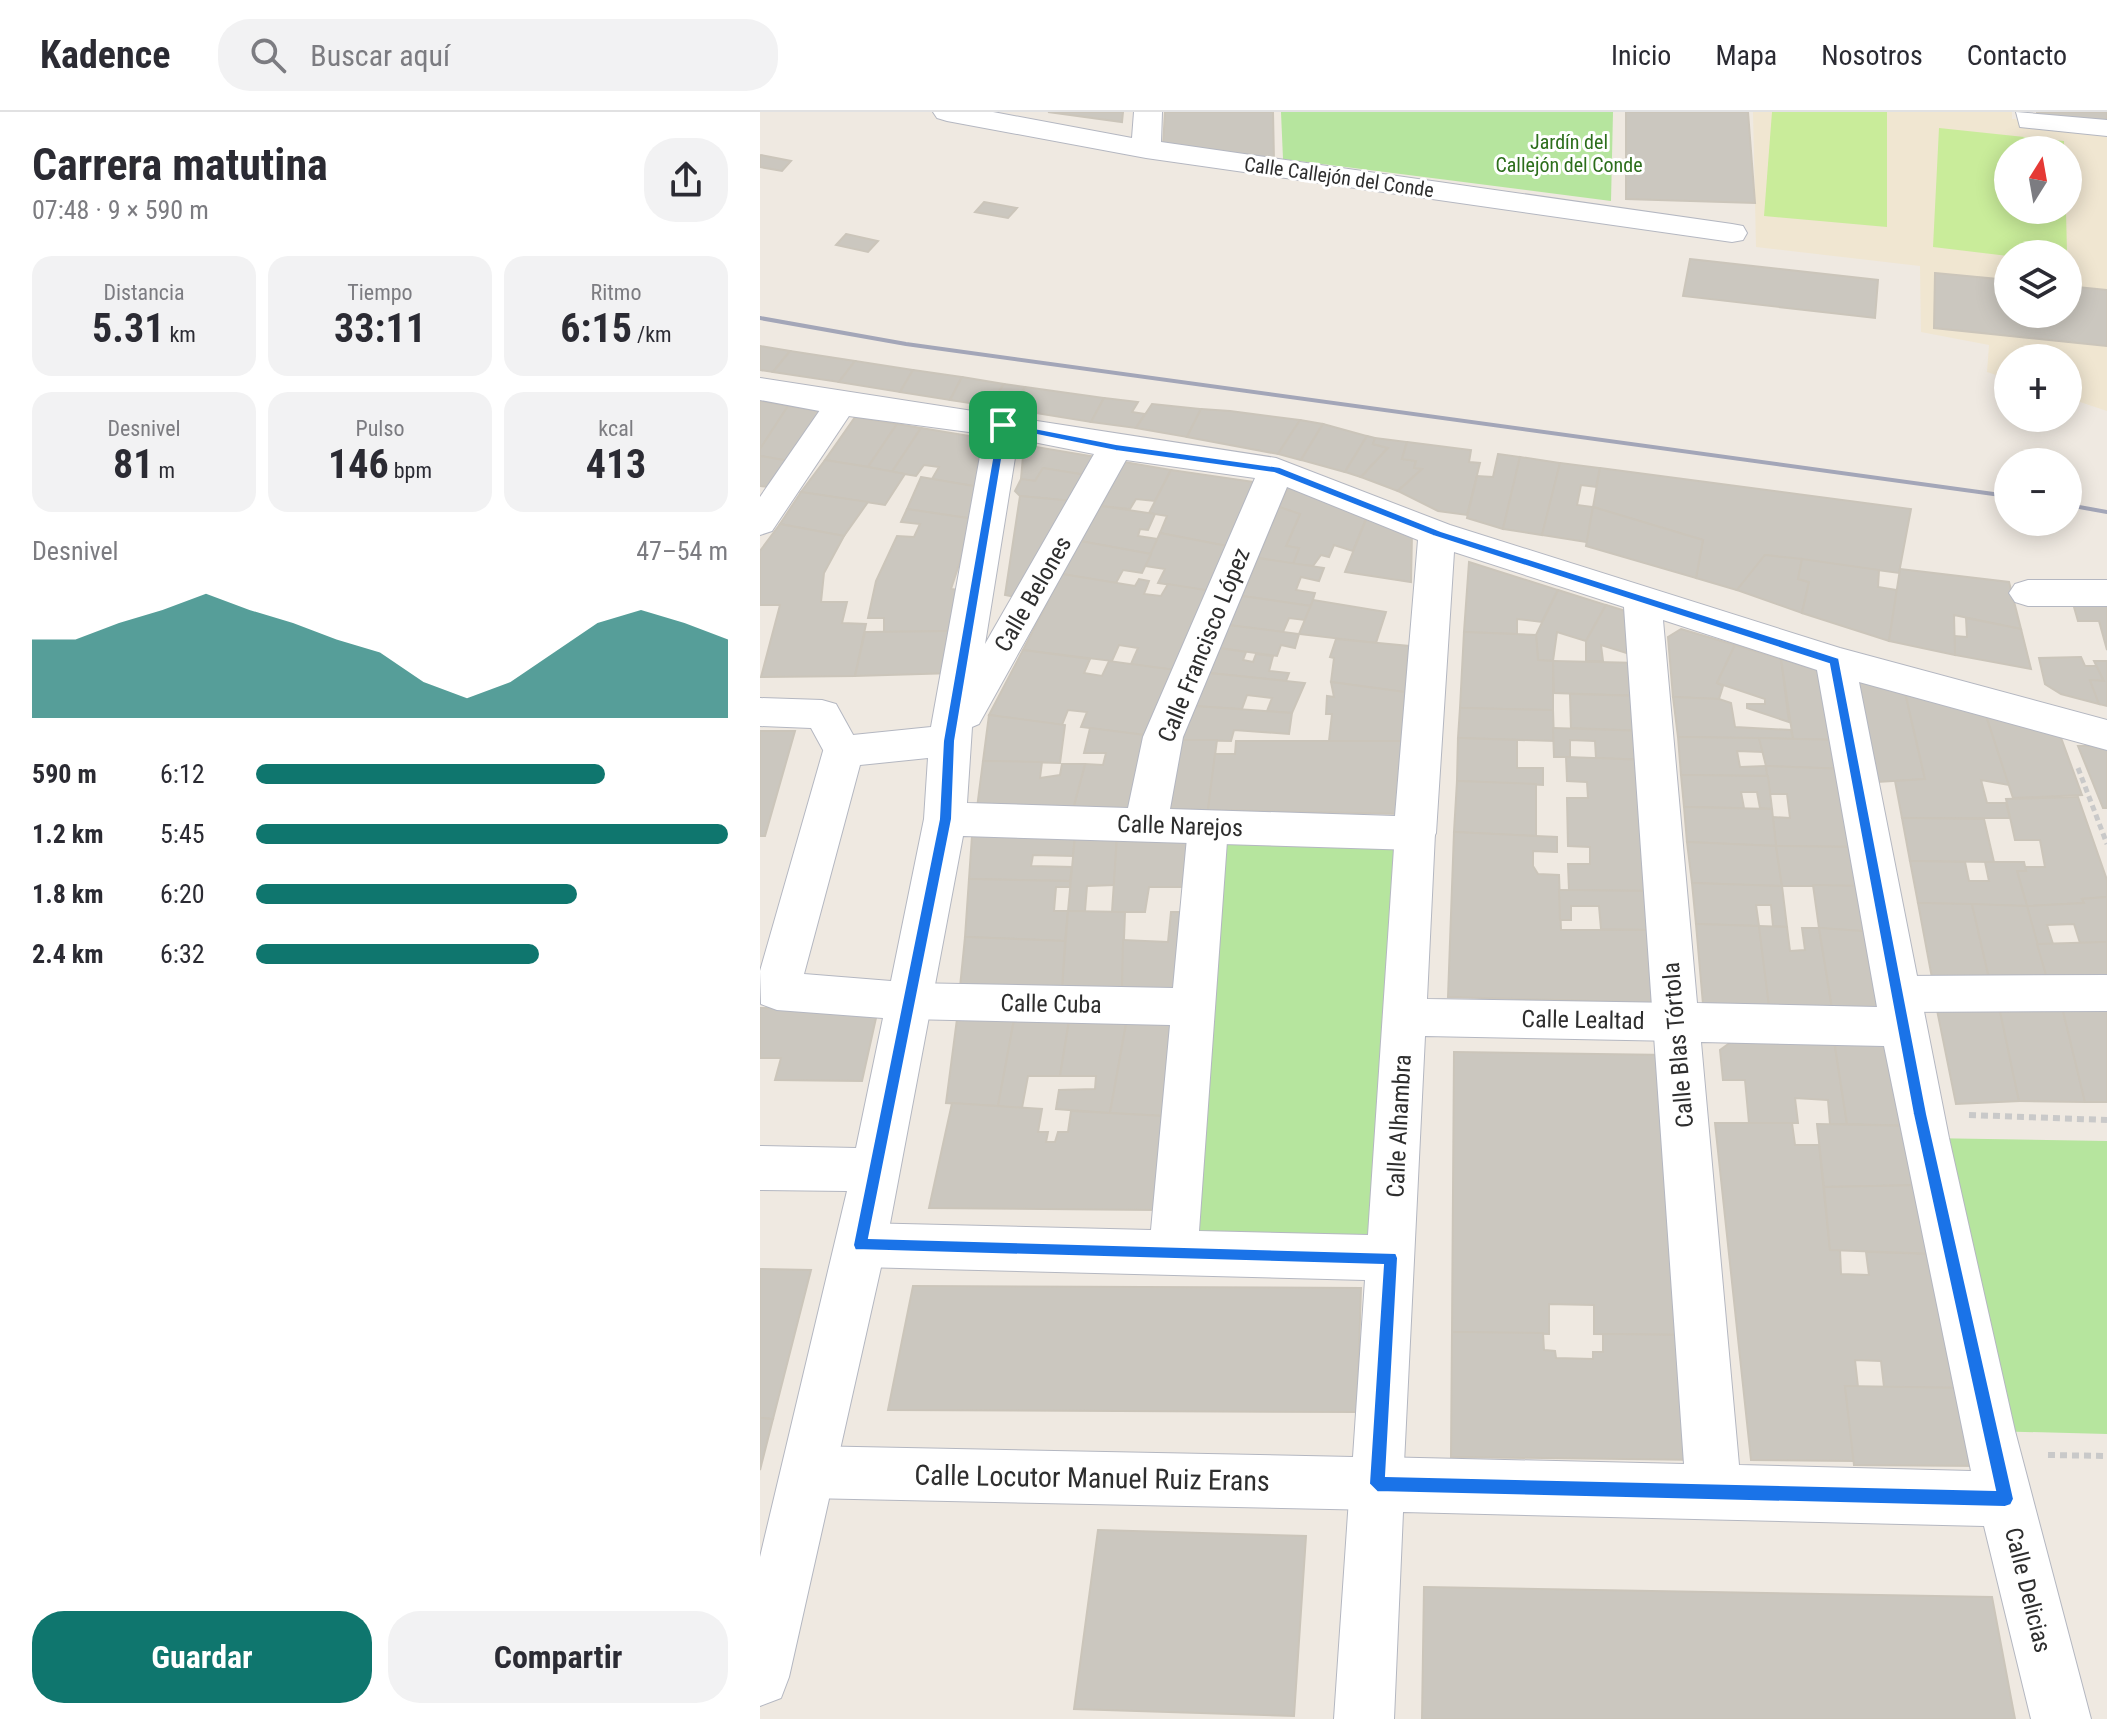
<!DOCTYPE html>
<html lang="es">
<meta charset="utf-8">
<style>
body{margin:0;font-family:"Roboto Condensed",sans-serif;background:#f2f2f3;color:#2b2b33;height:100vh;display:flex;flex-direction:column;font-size:30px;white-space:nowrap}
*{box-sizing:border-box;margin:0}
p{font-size:26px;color:#7c7c81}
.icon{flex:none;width:44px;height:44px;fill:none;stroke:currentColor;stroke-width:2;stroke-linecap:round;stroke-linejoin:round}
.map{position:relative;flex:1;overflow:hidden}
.drawer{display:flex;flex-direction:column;background:#fff;width:760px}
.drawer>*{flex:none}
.needle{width:52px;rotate:11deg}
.buttons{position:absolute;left:1234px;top:24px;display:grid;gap:16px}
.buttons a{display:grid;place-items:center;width:88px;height:88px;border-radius:50%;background:#fff;box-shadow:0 4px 20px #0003;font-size:40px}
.pin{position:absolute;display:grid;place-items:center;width:68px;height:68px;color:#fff;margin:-34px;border-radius:16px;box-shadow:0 4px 12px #0006}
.round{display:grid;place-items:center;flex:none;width:84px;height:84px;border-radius:32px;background:#f2f2f3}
.headline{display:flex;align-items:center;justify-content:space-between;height:136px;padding:0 32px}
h1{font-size:44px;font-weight:700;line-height:60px}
.metrics{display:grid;grid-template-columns:repeat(3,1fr);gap:12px;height:136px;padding:8px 32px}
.metrics div{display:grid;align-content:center;border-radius:20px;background:#f2f2f3;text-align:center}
.metrics b{font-size:40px;font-weight:700}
.metrics small{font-size:22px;font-weight:400}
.metrics p{font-size:22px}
.chart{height:224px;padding:16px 32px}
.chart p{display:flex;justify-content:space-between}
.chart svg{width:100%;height:144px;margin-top:8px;fill:#0f766e;opacity:.7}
.primary-button{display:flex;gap:16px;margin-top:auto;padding:16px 32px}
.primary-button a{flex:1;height:92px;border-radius:32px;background:#0f766e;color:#fff;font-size:32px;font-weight:700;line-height:92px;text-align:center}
.primary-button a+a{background:#f2f2f3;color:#2b2b33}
ul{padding:0 32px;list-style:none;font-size:26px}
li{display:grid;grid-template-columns:128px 96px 1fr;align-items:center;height:60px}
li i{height:20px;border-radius:10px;background:#0f766e}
header{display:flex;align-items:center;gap:48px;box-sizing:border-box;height:112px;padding:0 40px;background:#fff;border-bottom:2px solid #e1e1e2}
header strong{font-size:38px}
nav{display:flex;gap:44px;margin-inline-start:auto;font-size:28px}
.search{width:560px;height:72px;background:#f2f2f3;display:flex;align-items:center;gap:20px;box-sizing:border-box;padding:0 28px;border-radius:32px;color:#7c7c81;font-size:30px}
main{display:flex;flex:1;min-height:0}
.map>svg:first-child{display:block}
.education{fill:#f0e6d1;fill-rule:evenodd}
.green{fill:#b6e59e}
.pitch{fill:#c9ec9a}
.building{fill:#cbc7bf;stroke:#cbc5ba;stroke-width:2}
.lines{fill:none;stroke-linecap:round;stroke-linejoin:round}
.pedestrian-casing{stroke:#b4b7c1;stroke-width:2}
.minor-casing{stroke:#b4b7c1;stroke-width:2}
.path-far1{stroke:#c9c9c9;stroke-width:5;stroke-dasharray:6 4;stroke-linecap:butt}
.path{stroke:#c9c9c9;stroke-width:6;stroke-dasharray:7 5;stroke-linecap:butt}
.pedestrian{fill:#fff;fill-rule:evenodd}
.minor{fill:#fff;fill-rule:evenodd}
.rail{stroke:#a3a6b8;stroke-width:4}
.route{fill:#1a73e8;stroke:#fff;stroke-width:2;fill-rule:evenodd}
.labels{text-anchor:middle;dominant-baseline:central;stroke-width:6;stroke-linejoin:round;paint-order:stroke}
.far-park-label{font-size:20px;fill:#2c6e1b;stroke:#fff}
.far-street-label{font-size:20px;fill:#2e2e2e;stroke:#fff}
.street-label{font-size:24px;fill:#2e2e2e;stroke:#fff}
.near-street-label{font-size:28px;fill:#2e2e2e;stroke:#fff}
</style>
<header>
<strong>Kadence</strong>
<div class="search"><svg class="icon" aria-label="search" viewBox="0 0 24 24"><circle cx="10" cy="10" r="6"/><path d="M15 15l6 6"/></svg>Buscar aquí</div>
<nav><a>Inicio</a><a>Mapa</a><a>Nosotros</a><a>Contacto</a></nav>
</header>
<main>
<section class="drawer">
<div class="headline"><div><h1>Carrera matutina</h1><p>07:48 · 9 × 590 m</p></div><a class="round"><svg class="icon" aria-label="share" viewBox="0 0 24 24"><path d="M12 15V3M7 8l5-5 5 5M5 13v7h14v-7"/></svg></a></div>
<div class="metrics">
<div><p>Distancia</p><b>5.31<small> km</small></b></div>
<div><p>Tiempo</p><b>33:11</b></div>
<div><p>Ritmo</p><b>6:15<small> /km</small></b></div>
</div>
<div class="metrics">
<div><p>Desnivel</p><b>81<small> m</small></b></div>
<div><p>Pulso</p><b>146<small> bpm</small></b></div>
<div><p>kcal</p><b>413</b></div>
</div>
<div class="chart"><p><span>Desnivel</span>47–54 m</p>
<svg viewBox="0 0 160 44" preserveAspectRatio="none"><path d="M0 44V20L10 20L20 15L30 11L40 6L50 11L60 15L70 20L80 24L90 33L100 38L110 33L120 24L130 15L140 11L150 15L160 20V44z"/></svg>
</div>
<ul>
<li><b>590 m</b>6:12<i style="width:74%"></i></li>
<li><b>1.2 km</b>5:45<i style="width:100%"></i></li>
<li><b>1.8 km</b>6:20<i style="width:68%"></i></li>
<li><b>2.4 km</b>6:32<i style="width:60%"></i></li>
</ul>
<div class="primary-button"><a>Guardar</a><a>Compartir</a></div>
</section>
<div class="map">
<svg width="1347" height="1607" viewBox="0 0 1347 1607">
<rect width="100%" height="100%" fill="#efe9e1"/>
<!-- education -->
<path class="education" d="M993 0H1252V7L1347 16V299L1308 286V246H1248V267L1227 260 1229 233 1161 220 1160 154 996 135ZM1248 38H1308V98H1248ZM1248 142H1308V202H1248Z"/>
<!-- green -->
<g class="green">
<polygon points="521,0 853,0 851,89 523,47"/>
<polygon points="448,715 655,721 631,1146 413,1142"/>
<polygon points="1165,1026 1347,1029 1347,1322 1228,1319"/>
</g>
<!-- pitch -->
<g class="pitch">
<polygon points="1012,0 1127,0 1127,115 1004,104"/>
<polygon points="1179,16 1304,29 1304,38 1248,38 1248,98 1306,98 1307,142 1248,144 1173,135"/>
</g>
<!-- building -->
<g class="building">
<polygon points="288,0 363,0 362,10"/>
<polygon points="405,0 513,0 514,49 403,34"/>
<polygon points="866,0 988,0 995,91 866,87"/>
<polygon points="1277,0 1347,0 1347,12 1277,4"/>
<polygon points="0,44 1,43 31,49 22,59 0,55"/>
<polygon points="224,90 257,96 248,106 215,100"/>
<polygon points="86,122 118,129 108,140 76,133"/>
<polygon points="930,147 1118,168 1115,206 923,184"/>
<polygon points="1175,161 1248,168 1248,202 1308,202 1308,174 1347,178 1347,234 1174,216"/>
<polygon points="0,234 30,239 13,260 0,258"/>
<polygon points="30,239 95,249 79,270 13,260"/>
<polygon points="95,249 153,258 140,280 79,270"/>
<polygon points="153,258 202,265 190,288 140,280"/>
<polygon points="202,265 244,272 229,294 190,288"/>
<polygon points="244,272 265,275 251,297 229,294"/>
<polygon points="265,275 344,286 331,310 251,297"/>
<polygon points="344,286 378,290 372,300 385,302 376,316 331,310"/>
<polygon points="0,289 28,294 0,337"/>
<polygon points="392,292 441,297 427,325 376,316"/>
<polygon points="28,294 71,301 35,350 0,344 0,337"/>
<polygon points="441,297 470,299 540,308 518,342 427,325"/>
<polygon points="95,305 137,312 108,355 65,348"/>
<polygon points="540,308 563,312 541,348 518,342"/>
<polygon points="137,312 161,316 132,360 108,355"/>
<polygon points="563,312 607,324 585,360 541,348"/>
<polygon points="161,316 234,328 225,376 172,367 179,355 164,353 156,364 132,360"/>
<polygon points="607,324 615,326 613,332 628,336 601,365 585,360"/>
<polygon points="615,326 647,330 642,347 656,349 654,356 662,357 638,379 601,365 628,336 613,332"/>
<polygon points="647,330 711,338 709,350 720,351 707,403 678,399 638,379 662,357 654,356 656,349 642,347"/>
<polygon points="264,333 336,345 326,363 283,356 275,369 261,367"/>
<polygon points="738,342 760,345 743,417 707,406 717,364 733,365"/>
<polygon points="0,344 35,350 16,376 0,374"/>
<polygon points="760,345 800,351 782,423 743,417"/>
<polygon points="65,348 108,355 145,362 125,393 41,380"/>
<polygon points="364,350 411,358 395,389 376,387 370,397 341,394"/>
<polygon points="800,351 840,356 836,375 821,373 817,393 833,395 827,430 782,423"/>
<polygon points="283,356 326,363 313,389 260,384 255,379 261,367 275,369"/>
<polygon points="840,356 1151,397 1139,461 1005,443 977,478 936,466 943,428 833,395"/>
<polygon points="411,358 501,371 472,435 400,421 407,404 389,401"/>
<polygon points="161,365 225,376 214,407 147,397"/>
<polygon points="528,375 607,405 593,439 574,433 569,445 561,443 553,454 533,452 539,436 526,434 540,402 519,395"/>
<polygon points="41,380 108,390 84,424 20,412"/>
<polygon points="260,384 313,389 261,486 245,483"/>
<polygon points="341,394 395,402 388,418 380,417 378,424 398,427 391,442 320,429"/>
<polygon points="519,395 540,402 526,434 539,436 533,452 498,446"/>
<polygon points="833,395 943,428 936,466 826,434"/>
<polygon points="147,397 214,407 191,477 209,479 201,519 124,520 124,506 108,506 116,469 137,424 154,425 160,412 141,410"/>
<polygon points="607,405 652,421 651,470 585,460"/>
<polygon points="20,412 84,424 64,461 61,490 87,490 82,511 106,512 95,564 1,565 20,493 0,493 0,439"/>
<polygon points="400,421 472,435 451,479 398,471 405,457 385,454"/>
<polygon points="320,429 391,442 382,461 363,458 356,471 302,462"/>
<polygon points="1005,443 1042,447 1038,467 1049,470 1042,501 977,478"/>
<polygon points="498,446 564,456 559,469 541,465 536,478 555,481 551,494 482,484"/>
<polygon points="1042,447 1119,458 1118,475 1137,478 1129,529 1042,501 1049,470 1038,467"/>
<polygon points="709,450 798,478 782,510 757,507 757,522 704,520"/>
<polygon points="1140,457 1249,470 1261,517 1194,503 1195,543 1129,529"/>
<polygon points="302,462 375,474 379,467 389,469 384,482 401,484 408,472 451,479 415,558 371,552 378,536 359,533 352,549 263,538"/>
<polygon points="798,478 846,493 826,529 797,520 793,549 778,548 776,523"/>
<polygon points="482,484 551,494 545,508 529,506 523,520 468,513"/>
<polygon points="553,488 626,500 616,531 539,522"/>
<polygon points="1312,488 1347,489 1347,538 1339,509 1318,509"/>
<polygon points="846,493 879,503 879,545 841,533 843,549 826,549 826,529"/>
<polygon points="1206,506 1261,517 1271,557 1195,543 1195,524 1207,525"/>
<polygon points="468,513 539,522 535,536 521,533 517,544 459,536"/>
<polygon points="921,517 975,533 957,571 963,574 959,587 913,585 908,525"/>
<polygon points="201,519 194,561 95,564 105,520"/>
<polygon points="704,520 776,523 778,548 793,549 793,598 700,596"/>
<polygon points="576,527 649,534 645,580 571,570 574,546 570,545"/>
<polygon points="975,533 1021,547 1029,610 987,596 987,592 1005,592 1005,587 957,571"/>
<polygon points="459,536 486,540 483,548 493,550 496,542 513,544 509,559 529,561 526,569 449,561"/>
<polygon points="263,538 330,547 324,561 342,564 349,549 415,558 385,623 321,615 327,600 308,598 302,613 229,603"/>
<polygon points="1321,545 1325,554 1337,554 1344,569 1330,568 1339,592 1301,582 1285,572 1279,546"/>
<polygon points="1021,547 1068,561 1082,628 1033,627"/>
<polygon points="793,549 880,551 883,584 794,581"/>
<polygon points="1334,549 1347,549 1347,594 1339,592 1330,568 1344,569"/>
<polygon points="449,561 545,571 532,601 507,599 512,586 487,583 482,597 434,594"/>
<polygon points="571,570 645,580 643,629 569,629 572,602 566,602 567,584 574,585"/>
<polygon points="1098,570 1145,580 1165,667 1117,670"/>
<polygon points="1145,580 1224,597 1249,673 1221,668 1227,691 1246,691 1250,706 1142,706 1135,669 1165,667"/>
<polygon points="810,582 883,584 887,619 811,616"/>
<polygon points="913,585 959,587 971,591 975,615 1031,618 1033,627 918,625"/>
<polygon points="434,594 532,601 529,622 474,618 471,629 420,628"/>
<polygon points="700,596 793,598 794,629 698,626"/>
<polygon points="1224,597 1296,612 1322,683 1253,686"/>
<polygon points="229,603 305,613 300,651 223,649"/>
<polygon points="330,616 385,623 371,698 313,697 325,652 343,653 346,641 324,641"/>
<polygon points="793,616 887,619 889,648 836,646 835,629 810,628 810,645 794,645"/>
<polygon points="0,619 35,619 5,724 0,724"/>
<polygon points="918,625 999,626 1003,640 977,639 980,655 1006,654 1008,664 921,663"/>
<polygon points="698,626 757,628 757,656 783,656 783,673 697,669"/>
<polygon points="999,626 1082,628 1087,657 1006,654"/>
<polygon points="420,628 457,628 448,698 414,697 407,693"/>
<polygon points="476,629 643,629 642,702 448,698 455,642 475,642"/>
<polygon points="1318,634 1347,634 1347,696 1343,696"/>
<polygon points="806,645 889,648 897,779 809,778 808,752 830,752 830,735 808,734 807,686 828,686 827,670 807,669"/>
<polygon points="223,649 282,650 280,666 300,663 302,652 325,652 313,697 217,696"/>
<polygon points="1006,654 1087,657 1101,735 1016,734 1013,705 1030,706 1027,682 1009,682"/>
<polygon points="921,663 1008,664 1012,697 1000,696 997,680 981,680 984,696 924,695"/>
<polygon points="697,669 776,672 776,724 694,720"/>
<polygon points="1318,685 1347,768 1347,785 1322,787 1324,791 1267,794 1257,759 1266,759 1264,755 1285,755 1280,728 1255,728 1246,687"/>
<polygon points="924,695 1012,697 1016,734 927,730"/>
<polygon points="1142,706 1224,707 1234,750 1150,749"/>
<polygon points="694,720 797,725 797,740 773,739 773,754 778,762 799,763 801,818 900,818 904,891 688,885"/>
<polygon points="212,724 315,724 313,744 273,743 271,754 312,755 310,769 209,767"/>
<polygon points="315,724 357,724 354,773 327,774 325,799 308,799"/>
<polygon points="357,724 442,725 435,775 389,775 385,800 352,800"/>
<polygon points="927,730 1016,734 1022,774 932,771"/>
<polygon points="1016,734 1101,735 1108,774 1022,774"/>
<polygon points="1150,749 1205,750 1209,769 1229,769 1225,750 1264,750 1266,759 1257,759 1267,794 1158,791"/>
<polygon points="209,767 310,769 310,775 296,775 294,799 308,799 305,829 205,825"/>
<polygon points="932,771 1022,774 1027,815 1013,814 1011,793 996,793 999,814 936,812"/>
<polygon points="1053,773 1108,774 1116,820 1059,816"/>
<polygon points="799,778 897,779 900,818 841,817 839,794 811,794 811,808 800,808"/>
<polygon points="1347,785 1347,830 1320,831 1314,812 1287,813 1293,832 1277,832 1267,794 1324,791 1322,787"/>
<polygon points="1158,791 1212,792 1229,866 1172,866"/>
<polygon points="1212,792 1267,794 1287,866 1229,866"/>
<polygon points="308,799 365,800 362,878 302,877"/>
<polygon points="411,800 432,800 421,879 362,878 363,828 408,830"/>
<polygon points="936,812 999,814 1009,894 943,892"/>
<polygon points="999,814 1027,815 1030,839 1045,838 1042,816 1059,816 1072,896 1009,894"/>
<polygon points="1059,816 1116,820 1130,896 1072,896"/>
<polygon points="205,825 305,829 302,877 200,875"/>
<polygon points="1347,830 1347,872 1287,866 1277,832"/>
<polygon points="0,896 118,897 102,969 15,968 21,946 0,946"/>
<polygon points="1177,898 1240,899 1259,989 1196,992"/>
<polygon points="1240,899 1303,899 1325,990 1259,989"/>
<polygon points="1303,899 1347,899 1347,990 1325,990"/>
<polygon points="197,907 254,908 238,994 186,991"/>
<polygon points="254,908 309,909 300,964 268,964 262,996 238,994"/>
<polygon points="309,909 366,912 350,1001 296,997 299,978 335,977 336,964 300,964"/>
<polygon points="366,912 415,913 404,1004 350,1001"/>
<polygon points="978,925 1074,928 1087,1012 1070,1012 1068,988 1035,986 1038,1011 989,1011 985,968 963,968 960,938"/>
<polygon points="1074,928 1139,931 1156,1014 1087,1012"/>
<polygon points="694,940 910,943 933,1223 834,1222 834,1193 789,1192 789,1222 692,1220"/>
<polygon points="192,991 282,997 278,1020 288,1020 286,1030 295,1030 298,1020 308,1020 311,999 404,1004 395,1098 169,1096"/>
<polygon points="955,1011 1032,1011 1035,1033 1059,1033 1070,1138 1080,1138 1081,1162 1109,1163 1106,1140 1179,1142 1203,1276 1124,1275 1121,1249 1095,1248 1098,1275 1085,1274 1094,1349 991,1348"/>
<polygon points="1057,1012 1156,1014 1166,1073 1064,1075"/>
<polygon points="1166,1073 1179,1142 1070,1138 1064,1075"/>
<polygon points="0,1157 51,1158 13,1307 0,1306"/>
<polygon points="153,1174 601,1176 597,1300 128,1298"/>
<polygon points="692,1220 783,1221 784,1238 795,1239 796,1246 833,1247 833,1240 843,1240 843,1222 933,1223 943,1348 691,1345"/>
<polygon points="1085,1274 1203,1276 1218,1354 1094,1353"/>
<polygon points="0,1306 13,1307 0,1358"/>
<polygon points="338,1418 546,1424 534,1604 314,1597"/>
<polygon points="664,1475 1232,1485 1255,1607 662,1607"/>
</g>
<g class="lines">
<!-- pedestrian casing -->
<g class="pedestrian-casing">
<g id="pedestrian">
<polygon points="1256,0 1347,8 1347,24 1260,15"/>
<polygon points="81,282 93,285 97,292 12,419 0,423 0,385 69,285"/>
<polygon points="0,586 62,588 76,592 102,639 97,649 83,654 69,649 51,616 0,614"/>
<polygon points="448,699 462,704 468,715 439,1119 608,1123 635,721 641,710 655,705 669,710 675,721 667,887 917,891 933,897 939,910 933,923 917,929 665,924 643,1372 636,1391 617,1398 47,1386 29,1378 21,1360 29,1342 47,1334 593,1345 605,1168 101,1155 84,1149 77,1133 84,1117 101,1111 391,1118 410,913 148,907 133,902 126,889 133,876 148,871 413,876 428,715 434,704"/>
<polygon points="1347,863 1347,899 1138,900 1123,895 1116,882 1123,869 1138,864"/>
</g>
</g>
<!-- minor casing -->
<g class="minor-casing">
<g id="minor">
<polygon points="173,0 233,0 372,26 374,0 402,0 401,30 972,112 983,114 987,121 983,128 972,130 386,46 187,9 177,6"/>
<path d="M0 266 516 346 690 413 1080 536 1347 608V638L1099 570 1189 1026 1255 1319 1331 1607H1271L1224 1414 643 1400 634 1607H574L590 1372 598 1353 617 1345 924 1352 864 495 694 440 676 721 670 733 655 738 203 724 126 1133 29 1565 21 1586 0 1594V1445L87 1079 0 1078V1034L96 1036 123 906 17 898 1 892 0 859 63 639 69 628 83 624 171 615 224 322 81 303 0 288ZM258 327 334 342 225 532ZM366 348 495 366 383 625 368 696 207 691 212 615 219 612ZM527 375 658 428 635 704 410 697 423 625ZM903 508 1057 558 1117 895 937 891ZM168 646 164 707 131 869 44 862 100 653ZM941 930 1124 934 1211 1359 979 1353Z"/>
<polygon points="1268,468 1347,468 1347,494 1268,494 1255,490 1249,481 1255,472"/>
</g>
</g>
<!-- path-far1 -->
<polyline class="path-far1" points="1318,656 1347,732"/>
<!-- path -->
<g class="path">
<polyline points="1209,1003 1347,1008"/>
<polyline points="1288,1343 1347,1344"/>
</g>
<!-- pedestrian -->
<use href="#pedestrian" class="pedestrian"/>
<!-- minor -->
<use href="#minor" class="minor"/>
<!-- rail -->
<g class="rail">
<polyline points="0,206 146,232 1248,384"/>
<polyline points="1308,393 1347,400"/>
</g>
</g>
<!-- route -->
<path class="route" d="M243 310 356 332 520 355 681 419 1079 546 1167 1002 1254 1387 1251 1393 1245 1395 617 1380 609 1372 623 1153 95 1138 93 1133 179 707 183 629 238 313ZM247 317 356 339 514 361 673 424 1069 552 1153 1002 1235 1378 626 1364 638 1146 636 1141 109 1126 192 707 195 629Z"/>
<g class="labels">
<!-- far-park labels -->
<g class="far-park-label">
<text x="809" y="30">Jardín del<tspan x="809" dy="23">Callejón del Conde</tspan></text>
</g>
<!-- far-street labels -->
<g class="far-street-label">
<text transform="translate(579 65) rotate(8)">Calle Callejón del Conde</text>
</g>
<!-- street labels -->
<g class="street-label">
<text transform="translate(273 482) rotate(-60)">Calle Belones</text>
<text transform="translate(444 533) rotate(-68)">Calle Francisco López</text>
<text transform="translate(420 714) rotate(2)">Calle Narejos</text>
<text transform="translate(291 892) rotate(1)">Calle Cuba</text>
<text transform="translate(823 908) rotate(1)">Calle Lealtad</text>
<text transform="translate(918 933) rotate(-95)">Calle Blas Tórtola</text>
<text transform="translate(639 1014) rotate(-87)">Calle Alhambra</text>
<text transform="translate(1268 1478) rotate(76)">Calle Delicias</text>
</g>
<!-- near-street labels -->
<g class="near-street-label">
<text transform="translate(332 1366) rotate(1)">Calle Locutor Manuel Ruiz Erans</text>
</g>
</g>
</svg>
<div class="buttons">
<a><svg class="needle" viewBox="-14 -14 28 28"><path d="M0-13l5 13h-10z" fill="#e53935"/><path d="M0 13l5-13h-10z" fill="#7c7c81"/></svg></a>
<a><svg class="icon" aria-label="layers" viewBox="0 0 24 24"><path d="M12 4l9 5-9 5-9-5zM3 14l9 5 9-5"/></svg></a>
<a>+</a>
<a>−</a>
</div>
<div class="pin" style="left:243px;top:313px;background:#1e9e55"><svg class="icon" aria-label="arrive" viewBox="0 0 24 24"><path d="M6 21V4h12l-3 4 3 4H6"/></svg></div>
</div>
</main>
